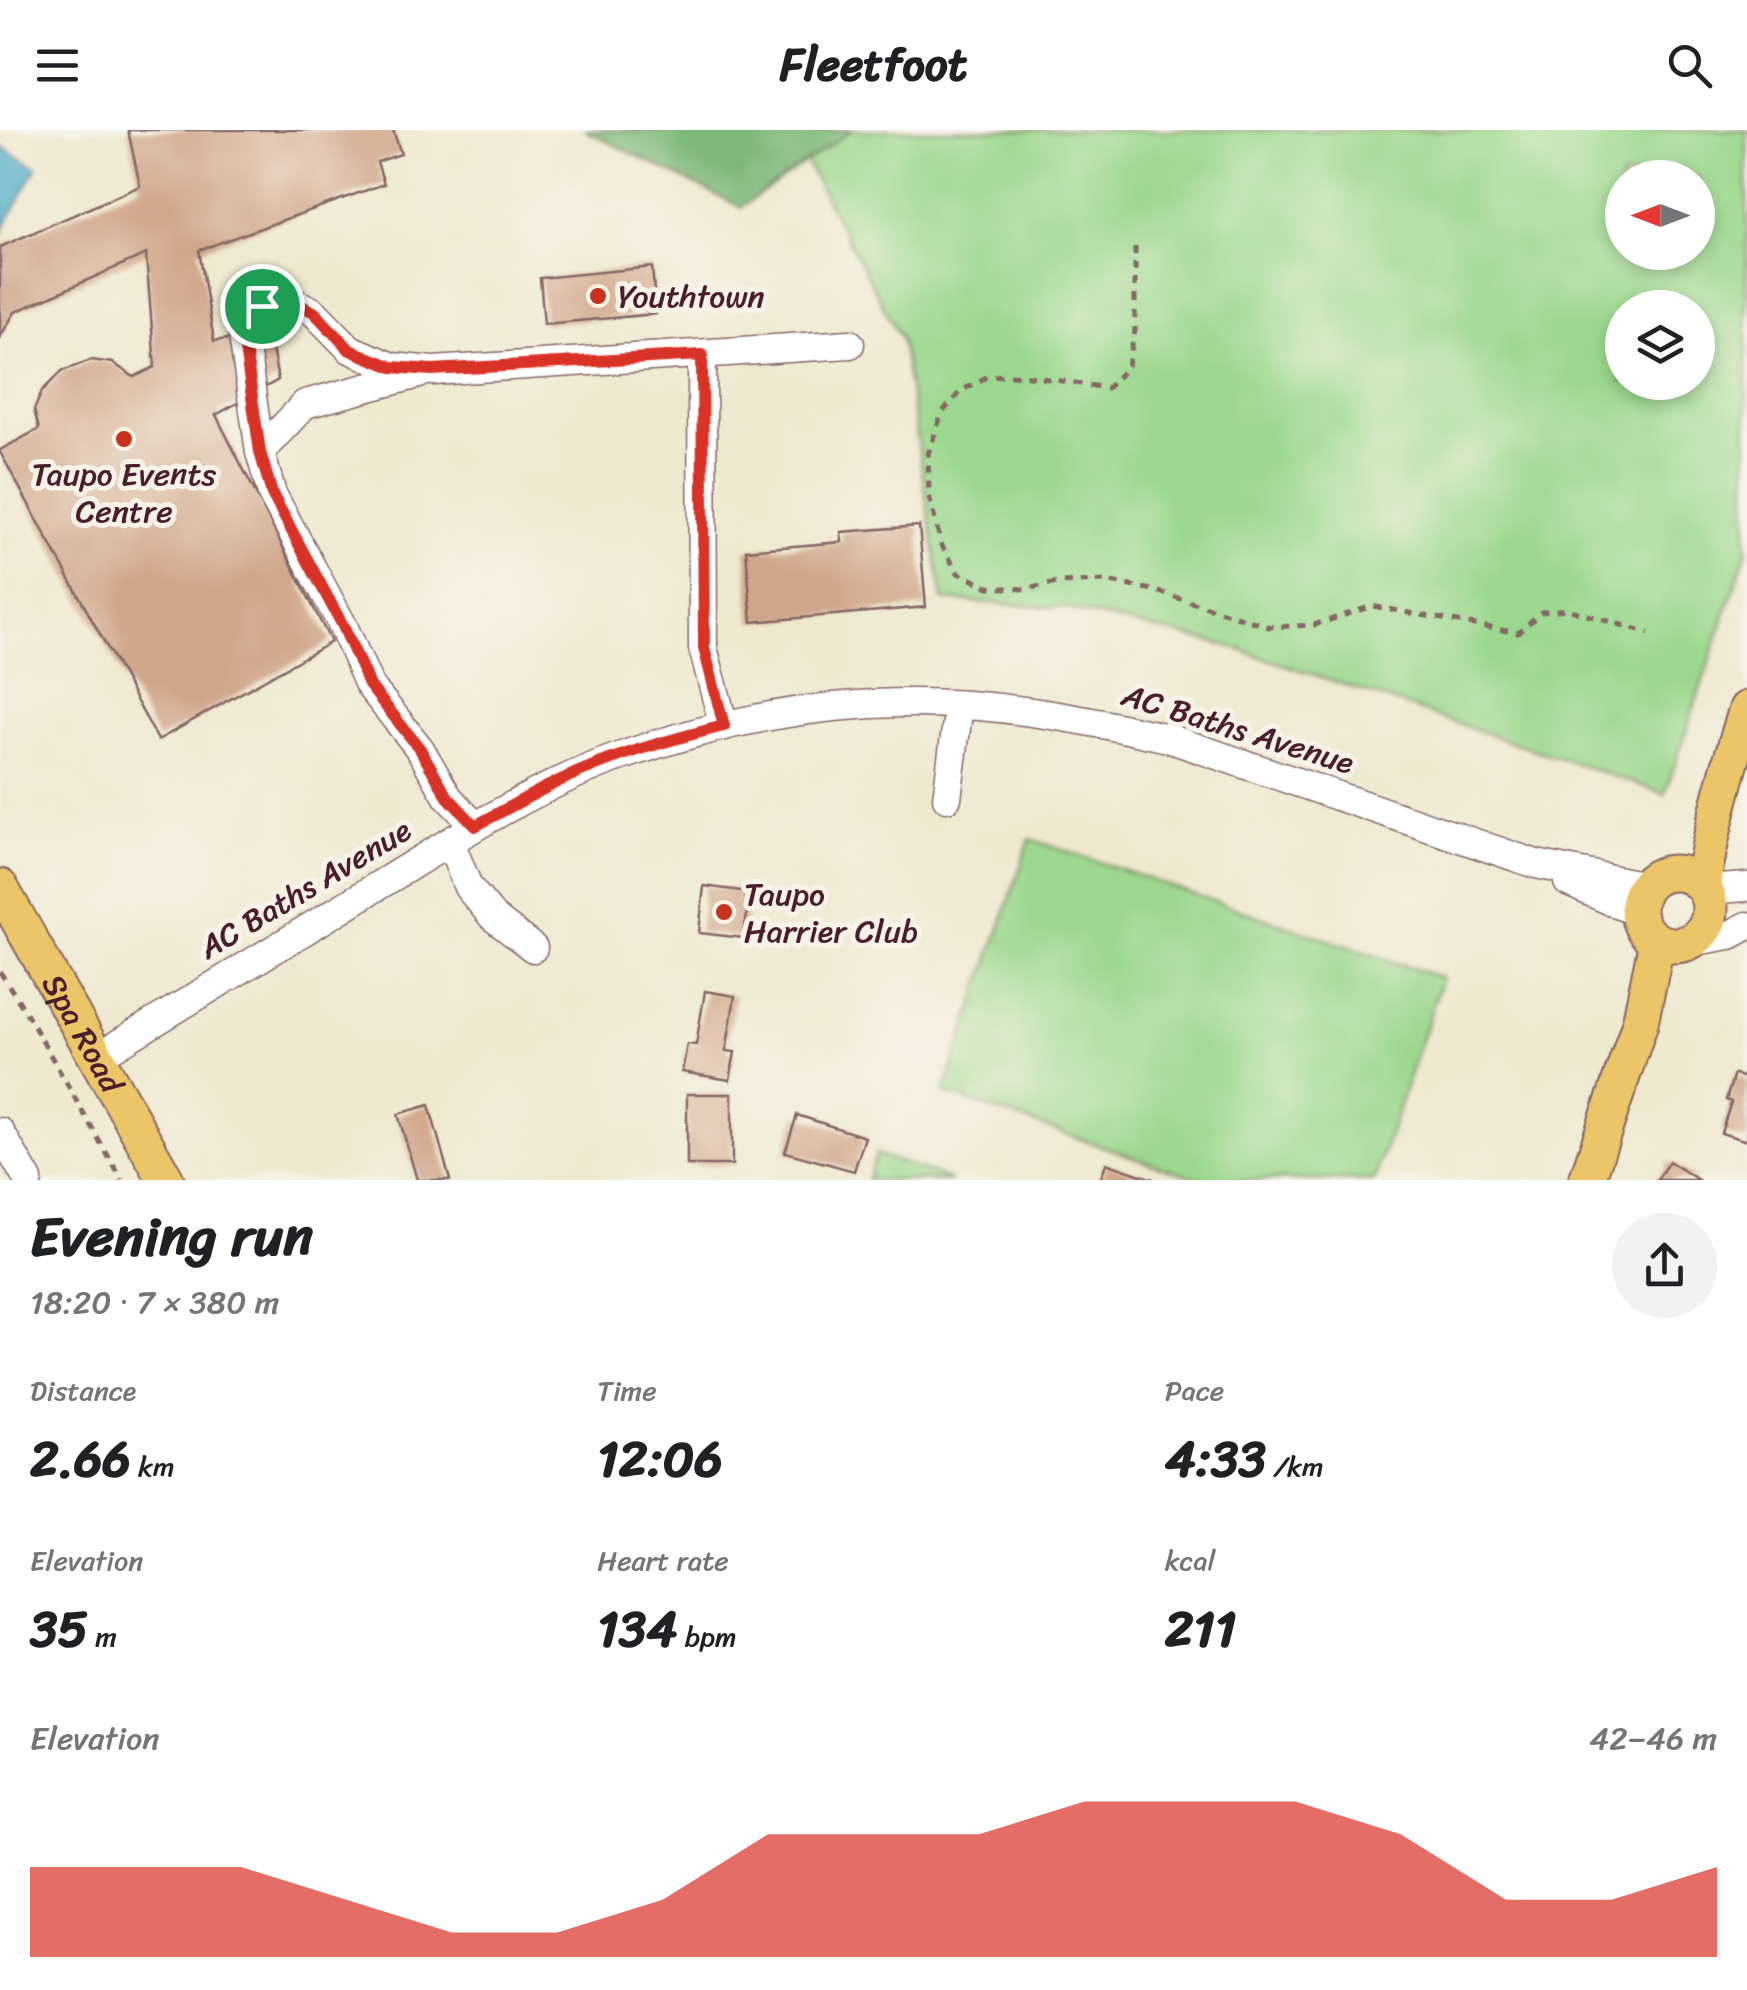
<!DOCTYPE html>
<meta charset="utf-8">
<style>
body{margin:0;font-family:Sriracha,sans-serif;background:#f2f2f2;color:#202124;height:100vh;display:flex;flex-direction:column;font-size:38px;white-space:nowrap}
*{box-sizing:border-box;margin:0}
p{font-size:32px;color:#757577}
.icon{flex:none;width:55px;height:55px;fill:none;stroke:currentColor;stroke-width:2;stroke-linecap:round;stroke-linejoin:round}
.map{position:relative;height:1050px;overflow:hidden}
.sheet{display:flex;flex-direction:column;background:#fff;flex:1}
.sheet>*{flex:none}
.needle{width:65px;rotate:270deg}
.fabs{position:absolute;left:1605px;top:30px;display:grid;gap:20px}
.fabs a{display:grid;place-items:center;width:110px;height:110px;border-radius:50%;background:#fff;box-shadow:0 5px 15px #0003;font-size:50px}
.pin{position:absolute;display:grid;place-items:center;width:85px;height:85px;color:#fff;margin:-42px;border:5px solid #fff;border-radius:50%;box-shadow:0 2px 10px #0007}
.round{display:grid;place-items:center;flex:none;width:105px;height:105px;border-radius:52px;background:#f2f2f2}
.summary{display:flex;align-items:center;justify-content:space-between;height:170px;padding:0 30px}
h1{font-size:55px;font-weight:700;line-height:75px}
.metrics{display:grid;grid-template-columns:repeat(3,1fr);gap:15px;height:170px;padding:10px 30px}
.metrics div{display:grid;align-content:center}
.metrics b{font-size:50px;font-weight:700}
.metrics small{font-size:28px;font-weight:400}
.metrics p{font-size:28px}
.chart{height:280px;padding:20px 30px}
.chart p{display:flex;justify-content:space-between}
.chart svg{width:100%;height:180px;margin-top:10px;fill:#d93025;opacity:.7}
header{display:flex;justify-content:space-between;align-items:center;height:130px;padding:0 30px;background:#fff;font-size:45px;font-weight:700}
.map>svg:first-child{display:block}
.green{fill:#9bd88d;stroke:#727c5c;stroke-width:2.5;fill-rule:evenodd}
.forest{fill:#7cb878;stroke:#636c52;stroke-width:2.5}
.water{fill:#48abc8;stroke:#49657a;stroke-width:2.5}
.building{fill:#d0a68a}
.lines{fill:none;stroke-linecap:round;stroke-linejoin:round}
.minor-casing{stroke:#846665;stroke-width:31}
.major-casing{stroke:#846665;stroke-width:39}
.path{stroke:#846665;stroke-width:5;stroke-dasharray:8 8;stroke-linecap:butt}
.minor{stroke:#fff;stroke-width:28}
.major{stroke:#ecc569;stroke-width:35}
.route-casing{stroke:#fff;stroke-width:20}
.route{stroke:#d93025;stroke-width:12}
.poi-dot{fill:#c8321e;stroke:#f7f3e8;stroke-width:4}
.labels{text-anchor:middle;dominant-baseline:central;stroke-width:10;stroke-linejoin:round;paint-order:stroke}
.poi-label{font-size:32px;fill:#4a1f2b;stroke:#f7f3e8;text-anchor:start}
.street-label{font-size:32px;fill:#4a1f2b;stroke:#f7f3e8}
</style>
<header><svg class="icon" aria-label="menu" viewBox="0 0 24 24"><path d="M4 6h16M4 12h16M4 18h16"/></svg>Fleetfoot<svg class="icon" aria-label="search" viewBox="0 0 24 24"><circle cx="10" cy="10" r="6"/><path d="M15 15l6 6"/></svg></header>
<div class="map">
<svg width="1747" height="1050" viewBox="0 0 1747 1050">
<rect width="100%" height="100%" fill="#f7f3e8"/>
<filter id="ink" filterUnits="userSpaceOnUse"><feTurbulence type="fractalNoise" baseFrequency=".01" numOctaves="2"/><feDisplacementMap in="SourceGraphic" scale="20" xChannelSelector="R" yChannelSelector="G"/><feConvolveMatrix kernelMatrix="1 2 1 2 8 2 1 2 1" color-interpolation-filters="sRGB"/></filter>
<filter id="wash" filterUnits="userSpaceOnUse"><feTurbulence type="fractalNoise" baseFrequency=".0048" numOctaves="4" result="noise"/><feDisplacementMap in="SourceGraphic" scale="40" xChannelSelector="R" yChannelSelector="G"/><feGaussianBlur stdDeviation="2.25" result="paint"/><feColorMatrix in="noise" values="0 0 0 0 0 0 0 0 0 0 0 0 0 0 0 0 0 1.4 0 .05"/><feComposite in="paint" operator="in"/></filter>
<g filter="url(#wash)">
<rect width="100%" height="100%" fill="#efe9d0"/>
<!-- green -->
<g class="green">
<path d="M789 0H1747V420L1665 664 1229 516 1063 478 943 470 901 209ZM1622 48H1698V122H1622ZM1622 178H1698V252H1622Z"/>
<polygon points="1030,709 1442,848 1374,1050 1202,1050 944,963"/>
<polygon points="876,1024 951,1050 867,1050"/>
</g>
<!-- forest -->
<polygon class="forest" points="584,0 852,0 741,77"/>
<!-- water -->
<polygon class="water" points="0,16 37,37 0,105"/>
<g id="blocks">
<!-- building -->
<g class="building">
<polygon points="128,0 393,0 401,24 377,32 384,54 199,120 214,211 269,203 278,250 216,285 331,512 158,610 0,322 0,320 39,299 34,280 42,261 62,241 91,230 113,233 134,247 155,237 146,124 15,182 0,207 0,117 140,56"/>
<polygon points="652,137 656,184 544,194 540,148"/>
<polygon points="919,396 926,477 752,492 746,420 842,412 841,402"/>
<polygon points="704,756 749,762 744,808 699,803"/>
<polygon points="705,861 735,866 726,921 735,922 730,950 682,942 687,914 696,915"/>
<polygon points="1734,944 1747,949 1747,1011 1721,1003 1731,972 1726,970"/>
<rect x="687" y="964" width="45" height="71"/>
<polygon points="429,975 450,1050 417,1050 398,984"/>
<polygon points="797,985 865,1007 854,1041 785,1022"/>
<polygon points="1669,1031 1698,1050 1657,1050"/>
<polygon points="1106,1033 1153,1049 1152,1050 1100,1050"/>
</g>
</g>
</g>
<g filter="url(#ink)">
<use href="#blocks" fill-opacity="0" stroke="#846665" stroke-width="2.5"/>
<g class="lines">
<!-- minor casing -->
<g class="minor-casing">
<g id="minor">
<polyline points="702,225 703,518 724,596"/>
<polyline points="260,322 305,274 419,244"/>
<polyline points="947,668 959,575"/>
<polyline points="475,696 448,667 420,619 369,555 343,496 272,364 260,322 242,198 247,185 262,176 300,175 314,182 350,219 392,237 433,241 850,214"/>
<polyline points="450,712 468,757 493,787 533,818"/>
<polyline points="1568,752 1638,783"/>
<polyline points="1705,760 1747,757"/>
<polyline points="1690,812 1730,805 1747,796"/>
<path d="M97 927C190 870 283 814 376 757 453 710 530 659 616 628 710 594 812 573 913 573 999 573 1084 589 1168 608L1536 734 1646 756"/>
<polyline points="0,1002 28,1050"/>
</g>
</g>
<!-- major casing -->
<g class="major-casing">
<g id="major">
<circle cx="1674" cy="779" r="36"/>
<path d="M1702 756C1712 696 1728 638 1747 579"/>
<path id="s1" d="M0 757 166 1050"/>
<polyline points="1587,1050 1640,893 1657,811"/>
</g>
</g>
<!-- path -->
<g class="path">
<polyline points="1135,117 1135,200 1128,236 1107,258 1023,245 988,246 961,261 942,283 928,324 929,366 941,414 958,443 989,457 1025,459 1057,453 1105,451 1153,460 1270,497 1314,495 1372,476 1518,503 1541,482 1567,479 1649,503"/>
<polyline points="0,842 24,879 122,1050"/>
</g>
<!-- minor -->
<use href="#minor" class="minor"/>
<!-- major -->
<use href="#major" class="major"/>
</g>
</g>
<g class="lines" filter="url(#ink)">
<!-- route casing -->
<g class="route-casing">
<path id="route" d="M273 174 300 175 314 182 350 220 392 237 432 240 702 225 704 518 724 596C668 610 611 626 559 651 530 665 503 681 475 696L448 667 420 619 369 555 343 496 272 364 260 322 242 198C248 183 257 178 273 174Z"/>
</g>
<!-- route -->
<use href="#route" class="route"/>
</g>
<!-- markers -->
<g class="poi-dot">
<circle cx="598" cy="166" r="10"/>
<circle cx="124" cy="309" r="10"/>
<circle cx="724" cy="782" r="10"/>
</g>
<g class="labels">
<!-- poi labels -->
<g class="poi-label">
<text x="618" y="166">Youthtown</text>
<text x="124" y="344" text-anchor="middle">Taupo Events<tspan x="124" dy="37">Centre</tspan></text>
<text x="744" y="764">Taupo<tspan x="744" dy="37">Harrier Club</tspan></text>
</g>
<!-- street labels -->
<g class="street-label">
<text transform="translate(1238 599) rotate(17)">AC Baths Avenue</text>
<text transform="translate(305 759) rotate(-31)">AC Baths Avenue</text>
<text stroke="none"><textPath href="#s1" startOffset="168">Spa Road</textPath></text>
</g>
</g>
</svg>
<div class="fabs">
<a><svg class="needle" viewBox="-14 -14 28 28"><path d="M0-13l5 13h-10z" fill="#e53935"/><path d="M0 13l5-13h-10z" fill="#757577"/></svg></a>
<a><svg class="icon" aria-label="layers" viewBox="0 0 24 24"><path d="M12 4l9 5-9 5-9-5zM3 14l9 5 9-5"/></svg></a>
</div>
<div class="pin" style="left:262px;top:176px;background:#1e9e55"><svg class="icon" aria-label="arrive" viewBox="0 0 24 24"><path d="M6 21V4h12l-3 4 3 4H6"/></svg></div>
</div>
<section class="sheet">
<div class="summary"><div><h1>Evening run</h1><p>18:20 · 7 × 380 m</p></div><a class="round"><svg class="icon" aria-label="share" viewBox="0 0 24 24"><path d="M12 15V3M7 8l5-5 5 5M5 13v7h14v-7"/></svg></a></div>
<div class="metrics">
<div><p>Distance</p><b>2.66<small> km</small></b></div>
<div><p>Time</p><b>12:06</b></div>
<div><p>Pace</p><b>4:33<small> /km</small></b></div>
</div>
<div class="metrics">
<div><p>Elevation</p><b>35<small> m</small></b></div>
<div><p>Heart rate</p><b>134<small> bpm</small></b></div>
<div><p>kcal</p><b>211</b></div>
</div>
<div class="chart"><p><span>Elevation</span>42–46 m</p>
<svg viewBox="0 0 160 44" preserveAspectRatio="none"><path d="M0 44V22L10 22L20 22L30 30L40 38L50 38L60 30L70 14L80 14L90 14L100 6L110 6L120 6L130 14L140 30L150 30L160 22V44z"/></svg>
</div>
</section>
